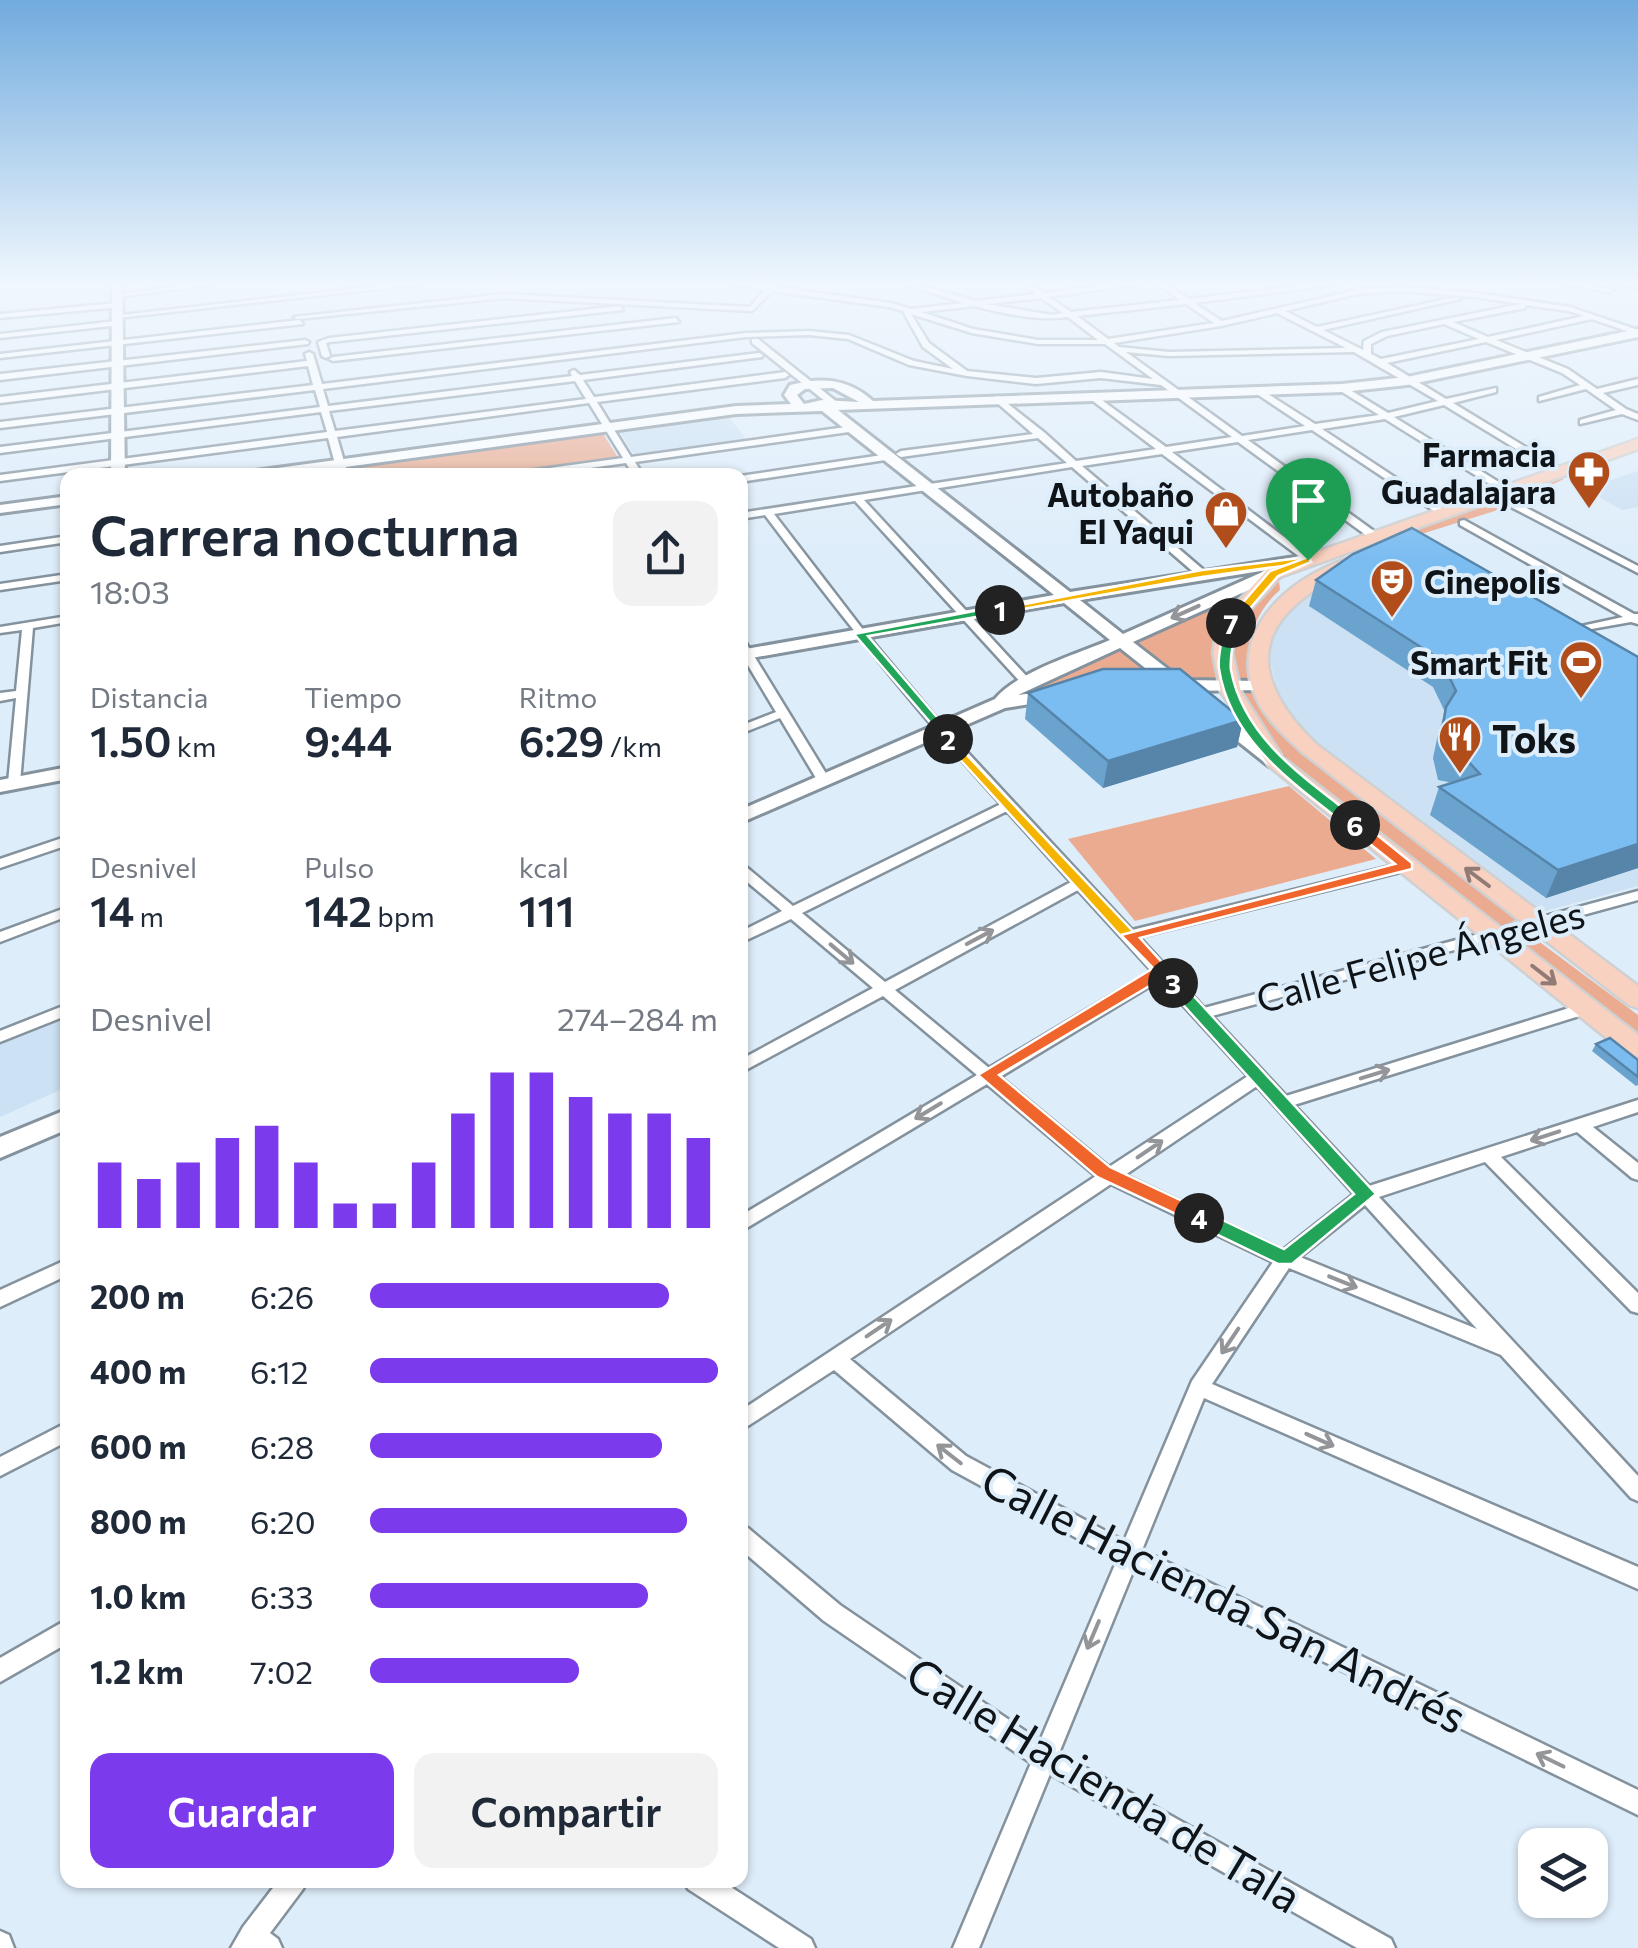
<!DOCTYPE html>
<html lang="es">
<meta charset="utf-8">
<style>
body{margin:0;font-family:Commissioner,sans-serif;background:#f2f2f3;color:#1f2937;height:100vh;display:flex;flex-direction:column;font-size:38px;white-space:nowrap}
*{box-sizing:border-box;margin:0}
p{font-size:32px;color:#747a83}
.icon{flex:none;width:55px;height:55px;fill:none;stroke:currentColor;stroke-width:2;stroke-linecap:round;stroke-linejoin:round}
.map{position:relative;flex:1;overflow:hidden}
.details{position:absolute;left:60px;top:468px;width:688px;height:1420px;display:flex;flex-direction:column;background:#fff;border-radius:20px;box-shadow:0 2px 8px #0004}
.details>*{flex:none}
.fabs{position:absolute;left:1518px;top:1828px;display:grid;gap:20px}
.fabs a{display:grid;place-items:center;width:90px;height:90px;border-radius:20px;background:#fff;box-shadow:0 2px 8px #0004;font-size:50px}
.pin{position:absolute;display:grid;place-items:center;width:85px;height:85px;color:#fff;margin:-102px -42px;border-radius:50% 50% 50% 0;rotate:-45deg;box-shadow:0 0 10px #0007}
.pin .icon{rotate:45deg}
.km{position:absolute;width:50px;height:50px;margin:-25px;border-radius:50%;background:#222;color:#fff;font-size:28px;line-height:50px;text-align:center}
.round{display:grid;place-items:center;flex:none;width:105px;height:105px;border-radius:20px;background:#f2f2f3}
.summary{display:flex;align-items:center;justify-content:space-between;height:170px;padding:0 30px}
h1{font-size:55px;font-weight:600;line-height:75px}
.figures{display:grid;grid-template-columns:repeat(3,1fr);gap:15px;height:170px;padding:10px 30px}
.figures div{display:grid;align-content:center}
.figures b{font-size:42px;font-weight:600}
.figures small{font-size:28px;font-weight:400}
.figures p{font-size:28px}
.chart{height:280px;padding:20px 30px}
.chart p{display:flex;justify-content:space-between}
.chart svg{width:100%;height:180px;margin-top:10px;stroke:#7c3aed;stroke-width:6}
.cta{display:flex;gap:20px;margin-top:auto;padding:20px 30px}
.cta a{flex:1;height:115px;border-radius:20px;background:#7c3aed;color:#fff;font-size:40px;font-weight:600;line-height:115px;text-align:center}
.cta a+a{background:#f2f2f3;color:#1f2937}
ul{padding:0 30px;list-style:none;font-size:32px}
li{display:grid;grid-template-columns:160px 120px 1fr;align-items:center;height:75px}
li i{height:25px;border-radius:12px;background:#7c3aed}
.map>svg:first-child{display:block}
.built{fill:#cce1f3}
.green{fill:#ebab90}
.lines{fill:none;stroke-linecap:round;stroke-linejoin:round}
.stream{stroke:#5e9ed0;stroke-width:2.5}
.street-casing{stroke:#84929d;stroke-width:5}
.secondary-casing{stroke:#84929d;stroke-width:6}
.primary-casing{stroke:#cfd0d1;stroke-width:5}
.street{fill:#fff;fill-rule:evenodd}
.secondary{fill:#fff;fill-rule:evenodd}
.primary{fill:#f9d1c0;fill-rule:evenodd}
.wall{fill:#6ba3cf}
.shaded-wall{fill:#5784a9}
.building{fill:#7cbdf1;stroke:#5784a9;stroke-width:2.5}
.oneway{stroke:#939598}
.oneway2{stroke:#907c75}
.split-1{fill:#f5b400;stroke:#fff;stroke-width:2.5}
.split-2{fill:#22a559;stroke:#fff;stroke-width:2.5}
.split-3{fill:#f5b400;stroke:#fff;stroke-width:2.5}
.split-4{fill:#22a559;stroke:#fff;stroke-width:2.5}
.split-5{fill:#f0652b;stroke:#fff;stroke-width:2.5}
.split-6{fill:#f0652b;stroke:#fff;stroke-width:2.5}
.split-7{fill:#22a559;stroke:#fff;stroke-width:2.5}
.split-8{fill:#f5b400;stroke:#fff;stroke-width:2.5}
.labels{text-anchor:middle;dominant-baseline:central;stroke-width:8;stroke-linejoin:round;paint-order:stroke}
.far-poi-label{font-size:32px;font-weight:bold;fill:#0f1419;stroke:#deedfa;text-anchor:end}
.poi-label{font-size:38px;font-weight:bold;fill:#0f1419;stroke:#deedfa;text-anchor:start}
.street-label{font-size:38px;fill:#0f1419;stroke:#deedfa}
.near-street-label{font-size:45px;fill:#0f1419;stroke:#deedfa}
</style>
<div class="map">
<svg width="1638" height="1948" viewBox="0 0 1638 1948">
<rect width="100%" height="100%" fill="#deedfa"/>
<!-- built -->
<g class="built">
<polygon points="728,416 746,439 634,455 619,431"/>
<polygon points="1638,471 1638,507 1622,510 1585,489"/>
<polygon points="1322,582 1638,682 1638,886 1538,913 1309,742 1280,704 1269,655 1272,630 1285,610"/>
<polygon points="67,1014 67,1087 0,1117 0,1043"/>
</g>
<!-- green -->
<g class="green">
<polygon points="600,429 619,459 502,475 351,475 347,465"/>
<polygon points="1560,476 1564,479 1501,509 1412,537 1411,533 1453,514"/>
<path d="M1279 581 1280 590C1254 612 1241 650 1254 683H1233C1223 640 1243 604 1279 581Z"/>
<polygon points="1250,586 1220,633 1219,679 1175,677 1131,642"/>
<polygon points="1119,647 1162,680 1012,701 1037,684"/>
<polygon points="1253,689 1269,719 1306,754 1518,919 1496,929 1277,757 1235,690"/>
<polygon points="1289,786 1376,859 1135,921 1068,839"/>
<polygon points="1529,941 1541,943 1638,1015 1638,1035 1530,951 1526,946"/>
</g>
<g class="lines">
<!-- stream -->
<polyline class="stream" points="1613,284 1638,289"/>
<!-- street casing -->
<g class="street-casing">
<g id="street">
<polygon points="192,284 219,284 117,297 113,295"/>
<polygon points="395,284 423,284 117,318 113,316"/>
<path d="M732 284 769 286 778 284 776 287 890 303 911 309 964 303 904 284H916L975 301 1036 294 1024 284H1032L1044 293 1115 284H1139L1049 297 1071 312 1180 300 1158 284H1167L1188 299 1314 284H1339L1194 303 1222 321 1357 290 1399 287 1476 293 1570 307 1638 330V335L1592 319 1496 340 1568 369 1597 389 1638 379V385L1603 393 1626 409 1638 414V420L1622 414 1580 424V420L1616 410 1586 389 1539 401V397L1580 385 1562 373 1486 342 1387 363 1446 399 1496 388V392L1453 403 1565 471V475H1559L1444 405 1394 417 1510 489V493H1504L1385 419 1322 429 1446 511V515H1440L1312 430 1248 440 1378 534V538H1370L1238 442 1172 452 1312 558V562L1308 563 1162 454 1082 466 1206 572V576H1198L1072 467 864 500 1031 681 1033 683 1027 687 1023 685 855 501 774 514 864 631 943 726 1132 930 1407 862 1412 863 1414 866 1412 869 1139 937 1204 1008 1638 891V900L1212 1016 1286 1096 1582 1004H1592L1595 1008 1592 1012 1294 1105 1369 1186 1638 1100V1112L1593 1127 1638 1163V1180L1632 1178 1577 1132 1501 1157 1638 1293V1313L1631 1311 1485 1162 1379 1197 1638 1476V1501L1631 1498 1501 1355 1289 1268 1212 1384 1638 1567V1589L1204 1398 1142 1550 1638 1790V1815L1134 1569 1059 1753 1391 1939 1395 1948H1357L1050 1774 979 1948H953L1031 1763 824 1621 740 1549V1525L748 1528 840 1605 1040 1741 1117 1560 952 1470 834 1370 740 1431V1411L1096 1176 987 1084 740 1232V1216L977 1075 883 996 740 1073V1060L873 988 791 919 740 943V932L782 911 740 876V865L745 866 793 906 1001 804C917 712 840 615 765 515L740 519V513L1067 463 1038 438 901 457 896 454 901 451 1033 434 995 401V397L998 396 1045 433 1076 461 1156 449 1089 398 1088 396 1092 393 1166 447 1232 437 1161 385 1101 378 1036 384 967 376 909 365 848 339 809 335 746 337 323 389 328 406 572 376 570 372 574 370 580 375 759 353 763 355 762 357 583 380 594 397 785 372 789 375 785 378 597 402 631 457 853 426 856 427V431L635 462 643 475H633L626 463 540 475H515L520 472 623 458 589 403 337 437 348 475H338L328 438 0 481V475L327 432 321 412 0 453V447L320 407 315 390 0 428V422L313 385 308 366 0 403V397L307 361 305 354 309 352 313 354 322 384 746 333 809 331 849 335 914 361 953 369 923 347 903 311 889 307 772 291 752 311 505 298 298 319 294 317 505 294 750 307 765 290ZM1399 291 1476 297 1521 304 1382 332 1364 341 1363 350 1323 330 1460 299 1456 297 1317 327 1285 311 1357 294ZM1041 298 1063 313 1052 315 986 304ZM1186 304 1214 323 1108 339 1077 316ZM1525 305 1569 311 1584 316 1488 337 1453 322 1525 308ZM975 306C1004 314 1038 321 1068 317L1098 340H1038L973 329 921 312ZM1277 313 1346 348 1169 352 1119 347 1114 343 1221 326ZM911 314 972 333 1038 344H1105L1153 379 1101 372 1036 378 967 371 929 343ZM1444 324 1479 339 1381 359 1371 354V344L1387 336ZM1126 352 1169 356 1354 352 1438 401 1388 413 1342 385 1339 386V390L1379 415 1315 424 1260 389 1256 392 1257 394 1305 426 1242 436ZM575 381 586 399 335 431 329 411ZM1007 811 1071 882 885 982 802 913ZM1078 890 1152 971 989 1068 895 990ZM1160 980 1248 1076 1109 1167 1000 1077ZM1257 1086 1354 1194 1283 1250 1125 1175ZM1111 1184 1273 1262 1192 1381 1124 1541 966 1456 850 1359ZM1365 1205 1477 1329 1300 1257Z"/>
<polygon points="1563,284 1585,284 1613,290 1609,292"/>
<polygon points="117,303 120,307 0,318 0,314"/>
<polygon points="620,306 623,310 330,342 326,343 330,356 326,358 322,356 318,342 329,338"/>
<polygon points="676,318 679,322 333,361 329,359 333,357"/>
<polygon points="300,320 303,324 0,358 0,354"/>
<polygon points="117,321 120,325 0,338 0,334"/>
<polygon points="752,339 758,339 837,402 837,406 831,406 752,343"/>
<polygon points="305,340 309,342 308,344 0,380 0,374"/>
<polygon points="889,454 894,457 892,459 740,482 740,476"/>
<polygon points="1511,503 1517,503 1638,566 1638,573 1511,507"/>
<polygon points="1464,520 1634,614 1638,614 1638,624 1631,622 1563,634 1563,630 1623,617 1460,525 1460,521"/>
<polygon points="68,536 68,542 0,552 0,546"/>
<polygon points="68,574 68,580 0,590 0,584"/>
<polygon points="68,616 68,622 33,628 20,783 14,787 9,786 8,783 16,698 0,701 0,693 16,691 22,630 0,633 0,627"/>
<polygon points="740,640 746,643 830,780 829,783 819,783 780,718 740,734 740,726 776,712 740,652"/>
<polygon points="68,836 68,845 0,868 0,859"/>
<polygon points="68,907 68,916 0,942 0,932"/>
<polygon points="68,1004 68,1015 0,1042 0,1031"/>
<polygon points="68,1259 68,1275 0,1307 0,1290"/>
<polygon points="68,1422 68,1441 0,1476 0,1457"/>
<polygon points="68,1619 68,1643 0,1682 0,1658"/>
<polygon points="279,1880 307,1880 303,1889 270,1933 278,1939 282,1948 231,1948 243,1927"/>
<polygon points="684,1880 720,1880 811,1939 815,1948 779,1948 688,1889"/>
<polygon points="0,1931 9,1935 14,1948 0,1948"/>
</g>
</g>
<!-- secondary casing -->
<g class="secondary-casing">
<g id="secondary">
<polygon points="112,284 122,284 125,475 111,475"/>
<path d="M1638 329V337L1407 385 1342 392 838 410 1070 592 1308 555 1316 560 1308 565 1276 569 1282 573 1280 576 1133 642 1182 680 1260 681 1266 682V690L1174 691 1120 648 1018 695 1057 690 1063 691V699L1005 708 740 823V810L995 699C1017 672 1077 654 1110 640L1064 603 740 660V650L1054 595 822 411 736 414 286 475H248L255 471 736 406 791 404 784 395 790 385C821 377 848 378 873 401L1342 384 1407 377ZM833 388 859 402 822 400 804 404 797 395 805 389ZM1267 570 1123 634 1080 600Z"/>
<polygon points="68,496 68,504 0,513 0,505"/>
<polygon points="1217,711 1283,758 1283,766 1269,766 1211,720 1211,712"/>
<polygon points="68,767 68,779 0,792 0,780"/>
<polygon points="68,1109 68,1129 0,1158 0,1137"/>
</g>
</g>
<!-- primary casing -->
<g class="primary-casing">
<g id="primary">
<polygon points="1638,439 1638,449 1280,577 1245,615 1235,634 1232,653 1241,692 1283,758 1638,1035 1638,1058 1629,1056 1269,766 1221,692 1213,653 1216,634 1227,614 1268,569"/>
<path d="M1356 556 1362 557V565C1265 607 1232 662 1316 744L1638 986V1008L1629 1005 1302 752C1283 734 1262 716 1253 690 1230 623 1299 572 1356 556Z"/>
</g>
</g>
<!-- street -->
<use href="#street" class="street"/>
<!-- secondary -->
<use href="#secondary" class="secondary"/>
<!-- primary -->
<use href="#primary" class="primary"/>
</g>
<!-- wall -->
<g class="wall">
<polygon points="1353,554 1638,868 1546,898 1430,815 1439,787 1453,783 1438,780 1433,758 1438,734 1445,712 1433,687 1309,606 1316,580"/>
<polygon points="1028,693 1243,720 1237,747 1103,788 1025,719"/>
<polygon points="1596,1044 1638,1060 1638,1085 1636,1086 1592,1051"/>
</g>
<!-- shaded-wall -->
<g class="shaded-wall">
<polygon points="1243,720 1237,747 1103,788 1108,761"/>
<polygon points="1638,844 1638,868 1546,898 1558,870"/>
</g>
<!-- building -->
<g class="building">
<polygon points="1412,528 1638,657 1638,844 1558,870 1439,787 1480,774 1463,756 1447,753 1442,731 1446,707 1456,691 1441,660 1316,580 1353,554"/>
<polygon points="1103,669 1180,669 1243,720 1108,761 1028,693"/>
<polygon points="1610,1038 1638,1060 1638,1077 1596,1044"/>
</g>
<!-- one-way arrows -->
<defs><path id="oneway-shaft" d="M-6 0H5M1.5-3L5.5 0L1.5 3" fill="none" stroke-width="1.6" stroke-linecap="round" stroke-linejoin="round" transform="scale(2.5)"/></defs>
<g class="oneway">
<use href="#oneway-shaft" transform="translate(1185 612) rotate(156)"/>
<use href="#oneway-shaft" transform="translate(980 937) rotate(-28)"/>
<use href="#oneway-shaft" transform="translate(842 954) rotate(40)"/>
<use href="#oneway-shaft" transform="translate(1375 1074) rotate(-17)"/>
<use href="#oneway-shaft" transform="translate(928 1111) rotate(149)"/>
<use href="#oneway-shaft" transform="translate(1545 1136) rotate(162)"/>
<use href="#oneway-shaft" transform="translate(1150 1149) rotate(-34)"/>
<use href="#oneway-shaft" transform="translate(1343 1282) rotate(22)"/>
<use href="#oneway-shaft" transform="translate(879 1328) rotate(-34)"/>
<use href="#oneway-shaft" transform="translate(1230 1341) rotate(124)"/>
<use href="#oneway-shaft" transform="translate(1320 1440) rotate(24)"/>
<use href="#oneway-shaft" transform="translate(949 1454) rotate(-142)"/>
<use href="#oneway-shaft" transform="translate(1093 1635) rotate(113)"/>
<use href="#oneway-shaft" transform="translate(1550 1760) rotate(-154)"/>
</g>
<g class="oneway2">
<use href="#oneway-shaft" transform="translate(1477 877) rotate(-143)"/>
<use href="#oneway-shaft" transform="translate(1544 975) rotate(38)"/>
</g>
<!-- sky -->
<linearGradient id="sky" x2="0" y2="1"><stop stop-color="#71abde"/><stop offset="0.51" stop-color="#f0f7fd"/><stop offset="1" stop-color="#f0f7fd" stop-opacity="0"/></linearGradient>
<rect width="1638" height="557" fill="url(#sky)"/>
<!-- split-1 -->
<polygon class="split-1" points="1308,557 1311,562 1202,577 1000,613 994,610 1202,570"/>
<!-- split-2 -->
<polygon class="split-2" points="1000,606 1004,612 868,636 953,736 953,742 948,743 854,634"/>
<!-- split-3 -->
<polygon class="split-3" points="948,735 1178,979 1178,987 1167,987 944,742 944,736"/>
<!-- split-4 -->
<polygon class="split-4" points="1173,978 1178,979 1376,1194 1292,1264 1278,1264 1193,1223 1190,1218 1199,1210 1206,1212 1284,1249 1354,1194 1167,987 1164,983"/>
<!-- split-5 -->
<polygon class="split-5" points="1160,964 1168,968 1168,975 999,1075 1110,1167 1206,1212 1206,1223 1199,1225 1097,1177 978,1075"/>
<!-- split-6 -->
<polygon class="split-6" points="1350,822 1361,822 1412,863 1412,869 1140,938 1168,969 1160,975 1121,935 1395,864 1350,828"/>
<!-- split-7 -->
<path class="split-7" d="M1231 620 1237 623C1235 637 1229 656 1231 670 1244 740 1309 781 1361 822V828H1350C1297 786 1230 742 1219 669 1217 655 1223 637 1225 623Z"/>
<!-- split-8 -->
<polygon class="split-8" points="1308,557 1311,562 1278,576 1235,626 1227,626 1227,621 1270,571"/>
<!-- icons -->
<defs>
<g id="pharmacy-pin" transform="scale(2.25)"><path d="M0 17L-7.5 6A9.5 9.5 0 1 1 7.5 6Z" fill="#b14d1a" stroke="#deedfa"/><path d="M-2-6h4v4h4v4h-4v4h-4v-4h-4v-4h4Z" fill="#fff"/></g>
<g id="shop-pin" transform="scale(2.25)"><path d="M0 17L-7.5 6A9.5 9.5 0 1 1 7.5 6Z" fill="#b14d1a" stroke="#deedfa"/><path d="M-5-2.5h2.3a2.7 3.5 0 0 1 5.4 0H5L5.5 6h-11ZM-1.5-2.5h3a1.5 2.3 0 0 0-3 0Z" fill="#fff"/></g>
<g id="theatre-pin" transform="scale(2.25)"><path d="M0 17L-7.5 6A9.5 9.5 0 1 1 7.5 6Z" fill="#b14d1a" stroke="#deedfa"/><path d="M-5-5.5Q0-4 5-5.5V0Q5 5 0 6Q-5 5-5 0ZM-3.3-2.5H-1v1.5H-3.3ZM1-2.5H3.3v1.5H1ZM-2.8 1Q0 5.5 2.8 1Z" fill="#fff"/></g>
<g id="stadium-pin" transform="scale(2.25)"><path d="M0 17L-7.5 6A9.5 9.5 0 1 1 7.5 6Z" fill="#b14d1a" stroke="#deedfa"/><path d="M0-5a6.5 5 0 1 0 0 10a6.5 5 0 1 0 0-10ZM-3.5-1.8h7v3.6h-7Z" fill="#fff"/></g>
<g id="restaurant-pin" transform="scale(2.25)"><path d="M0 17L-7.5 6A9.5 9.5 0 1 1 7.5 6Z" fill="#b14d1a" stroke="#deedfa"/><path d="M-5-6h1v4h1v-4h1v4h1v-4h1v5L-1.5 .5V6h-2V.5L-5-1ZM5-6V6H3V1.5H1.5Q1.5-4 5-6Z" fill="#fff"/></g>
</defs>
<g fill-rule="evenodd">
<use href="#pharmacy-pin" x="1589" y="472"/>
<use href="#shop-pin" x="1226" y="512"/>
<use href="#theatre-pin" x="1392" y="581"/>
<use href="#stadium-pin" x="1581" y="662"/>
<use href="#restaurant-pin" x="1460" y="737"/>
</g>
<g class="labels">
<!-- far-poi labels -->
<g class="far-poi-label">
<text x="1556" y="454">Farmacia<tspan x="1556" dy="37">Guadalajara</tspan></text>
<text x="1194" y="494">Autobaño<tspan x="1194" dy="37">El Yaqui</tspan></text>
<text x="1424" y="581" text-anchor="start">Cinepolis</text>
<text x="1548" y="662">Smart Fit</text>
</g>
<!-- poi labels -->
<g class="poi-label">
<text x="1492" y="737">Toks</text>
</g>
<!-- street labels -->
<g class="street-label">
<text transform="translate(1420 955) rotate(-15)">Calle Felipe Ángeles</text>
</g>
<!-- near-street labels -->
<g class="near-street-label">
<text transform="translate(1225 1597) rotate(27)">Calle Hacienda San Andrés</text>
<text transform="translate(1105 1783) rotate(31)">Calle Hacienda de Tala</text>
</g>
</g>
</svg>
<div class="fabs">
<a><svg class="icon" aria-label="layers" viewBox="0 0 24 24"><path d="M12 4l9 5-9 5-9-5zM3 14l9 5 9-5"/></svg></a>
</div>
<div class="pin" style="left:1308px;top:560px;background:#1e9e55"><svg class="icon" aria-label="arrive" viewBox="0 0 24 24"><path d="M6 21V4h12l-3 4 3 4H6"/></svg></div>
<b class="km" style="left:1000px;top:610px">1</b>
<b class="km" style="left:948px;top:739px">2</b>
<b class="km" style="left:1173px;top:983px">3</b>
<b class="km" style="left:1199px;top:1218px">4</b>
<b class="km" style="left:1355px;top:825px">6</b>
<b class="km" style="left:1231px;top:623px">7</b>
<section class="details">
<div class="summary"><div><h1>Carrera nocturna</h1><p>18:03</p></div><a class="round"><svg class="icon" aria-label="share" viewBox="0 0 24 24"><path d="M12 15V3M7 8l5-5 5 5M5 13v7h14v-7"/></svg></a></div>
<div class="figures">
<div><p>Distancia</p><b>1.50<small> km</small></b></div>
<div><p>Tiempo</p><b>9:44</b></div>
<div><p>Ritmo</p><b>6:29<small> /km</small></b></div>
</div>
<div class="figures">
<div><p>Desnivel</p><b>14<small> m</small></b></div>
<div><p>Pulso</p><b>142<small> bpm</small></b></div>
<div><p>kcal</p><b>111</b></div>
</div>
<div class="chart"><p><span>Desnivel</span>274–284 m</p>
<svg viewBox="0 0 160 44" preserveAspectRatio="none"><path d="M5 44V28M15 44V32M25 44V28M35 44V22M45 44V19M55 44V28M65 44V38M75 44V38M85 44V28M95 44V16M105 44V6M115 44V6M125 44V12M135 44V16M145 44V16M155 44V22"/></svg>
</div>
<ul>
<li><b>200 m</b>6:26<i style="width:86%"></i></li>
<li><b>400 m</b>6:12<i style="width:100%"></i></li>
<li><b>600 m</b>6:28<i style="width:84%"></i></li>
<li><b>800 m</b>6:20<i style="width:91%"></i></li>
<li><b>1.0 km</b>6:33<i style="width:80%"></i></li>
<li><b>1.2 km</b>7:02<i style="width:60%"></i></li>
</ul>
<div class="cta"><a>Guardar</a><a>Compartir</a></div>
</section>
</div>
